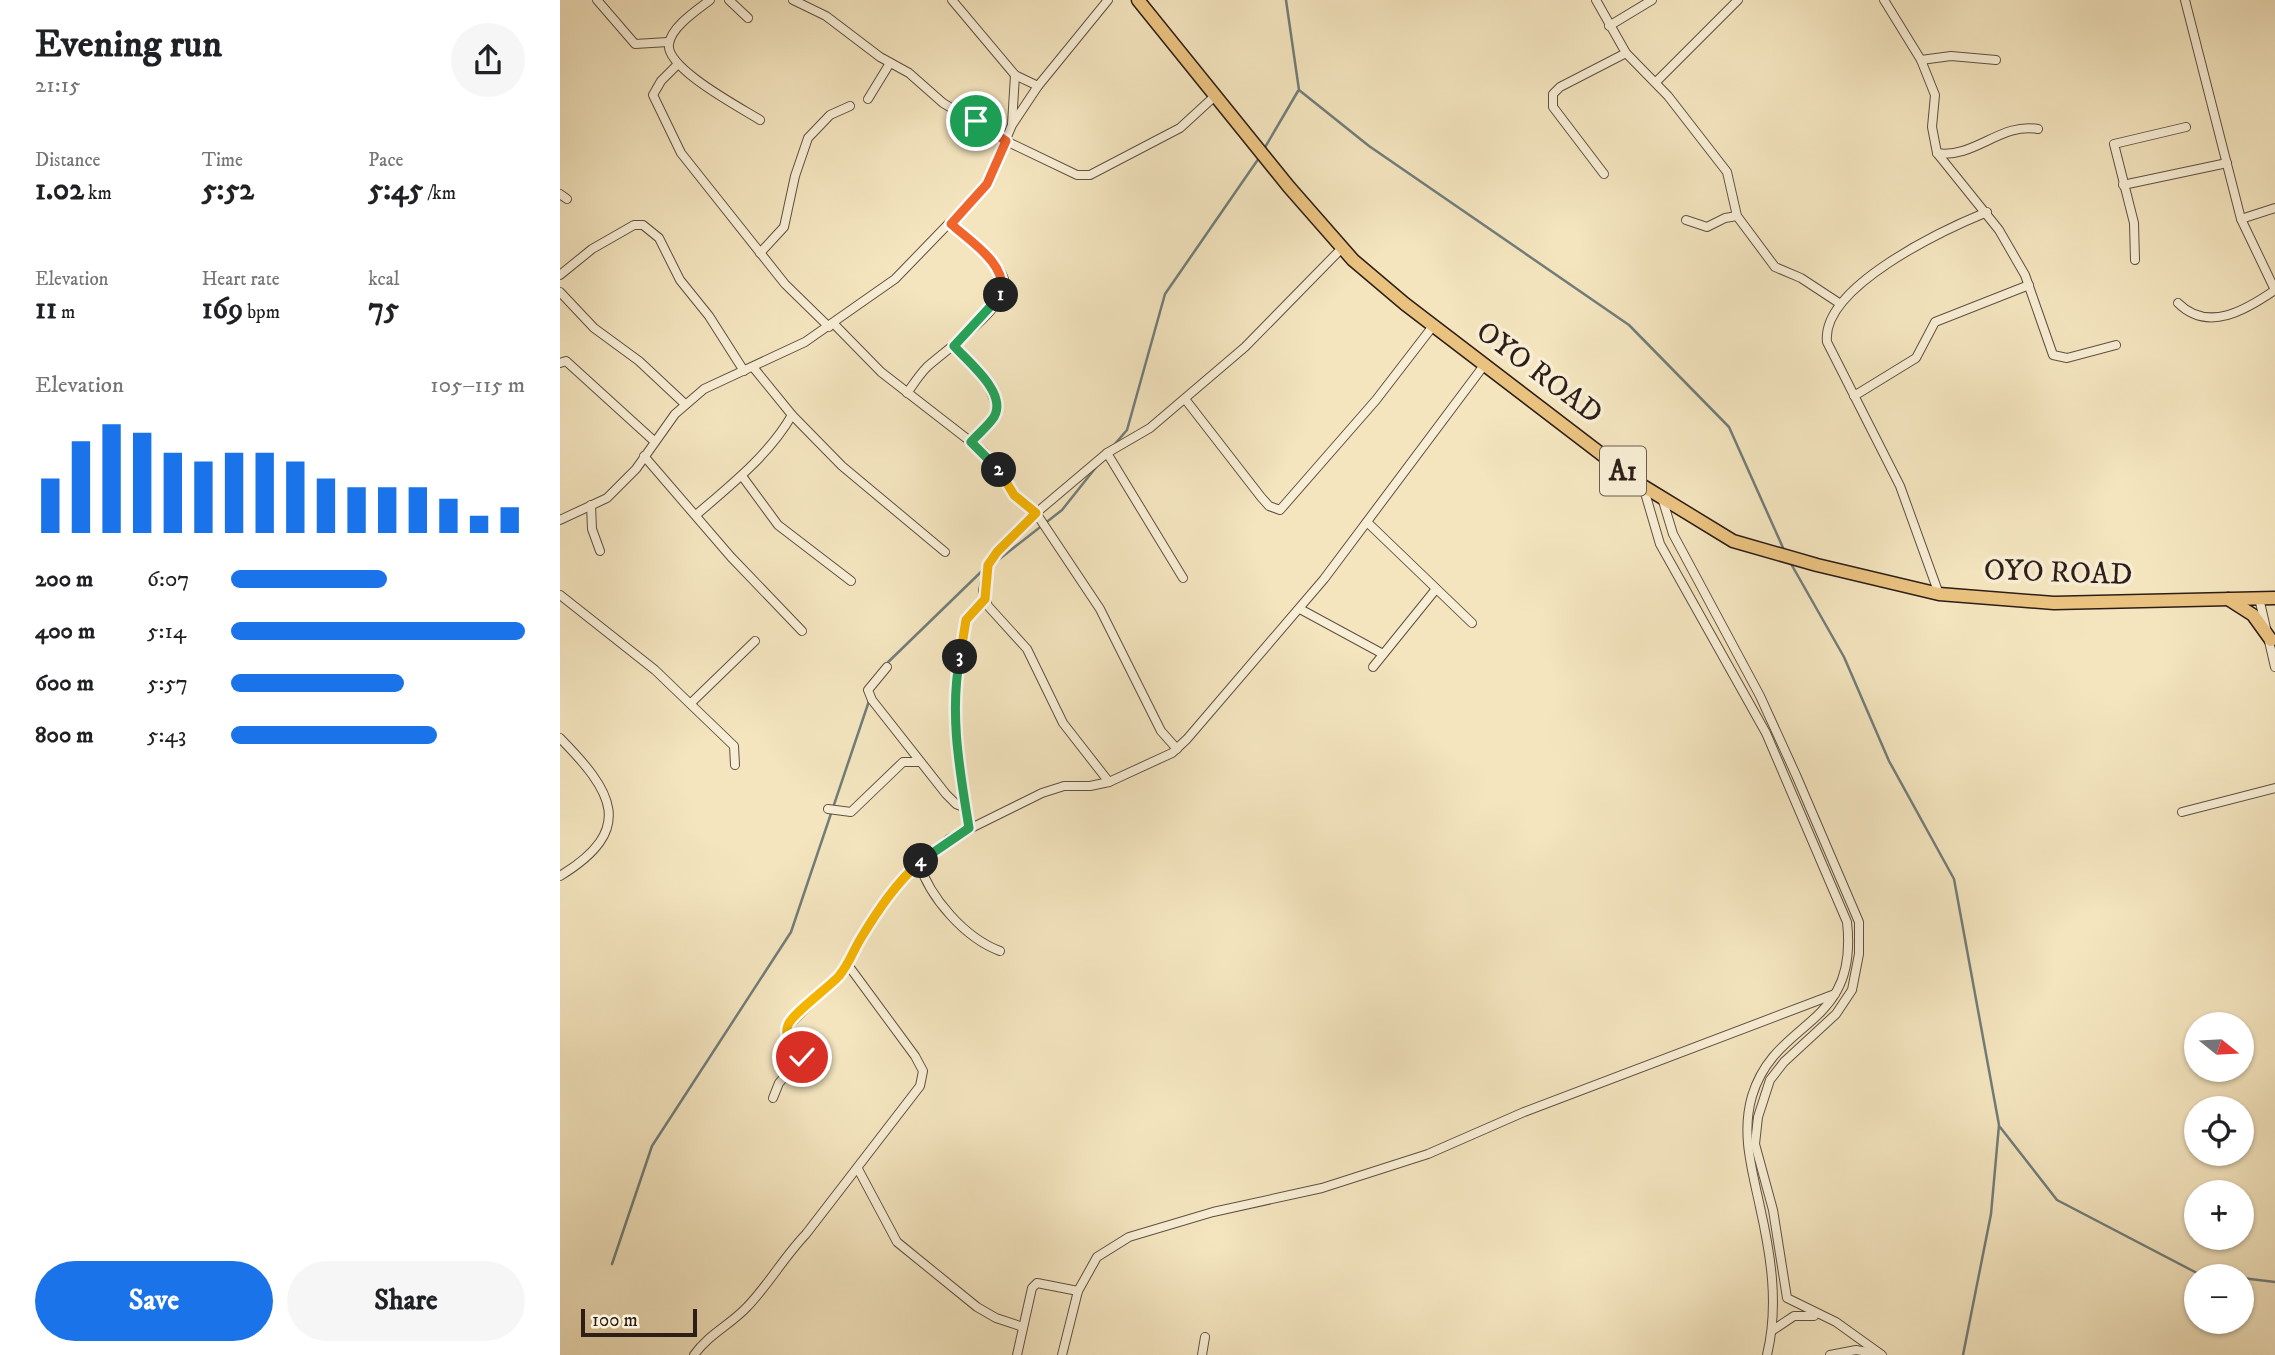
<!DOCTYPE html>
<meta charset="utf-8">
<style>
body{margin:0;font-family:"IM FELL DW Pica",serif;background:#f6f6f6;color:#202124;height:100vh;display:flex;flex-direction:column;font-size:26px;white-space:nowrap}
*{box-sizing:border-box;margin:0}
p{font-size:23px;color:#757577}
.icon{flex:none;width:38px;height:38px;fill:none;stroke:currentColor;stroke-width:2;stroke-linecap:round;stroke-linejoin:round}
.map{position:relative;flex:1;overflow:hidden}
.sheet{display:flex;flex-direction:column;background:#fff;width:560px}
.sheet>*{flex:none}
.needle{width:46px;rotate:108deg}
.fabs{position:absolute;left:1624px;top:1012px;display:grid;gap:14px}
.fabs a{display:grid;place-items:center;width:70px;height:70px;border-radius:50%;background:#fff;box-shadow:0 2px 5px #0004;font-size:35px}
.scale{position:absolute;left:21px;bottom:18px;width:116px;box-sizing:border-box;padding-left:7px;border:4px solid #2d1e18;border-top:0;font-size:19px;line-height:24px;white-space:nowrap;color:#2d1e18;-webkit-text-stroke:5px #f8eed5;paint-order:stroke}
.pin{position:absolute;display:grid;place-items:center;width:60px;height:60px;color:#fff;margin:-30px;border:4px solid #fff;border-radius:50%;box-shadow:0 2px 7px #0007}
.km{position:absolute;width:35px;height:35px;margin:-18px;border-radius:50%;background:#222;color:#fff;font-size:19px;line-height:35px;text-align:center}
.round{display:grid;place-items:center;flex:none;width:74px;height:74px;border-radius:37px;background:#f6f6f6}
.head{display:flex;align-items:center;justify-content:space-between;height:119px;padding:0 35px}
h1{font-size:38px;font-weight:800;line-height:52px}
.metrics{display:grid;grid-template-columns:repeat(3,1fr);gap:10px;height:119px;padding:7px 35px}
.metrics div{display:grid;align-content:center}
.metrics b{font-size:30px;font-weight:800}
.metrics small{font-size:19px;font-weight:400}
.metrics p{font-size:19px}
.chart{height:196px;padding:14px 35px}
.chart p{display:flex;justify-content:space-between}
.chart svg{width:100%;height:126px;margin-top:7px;stroke:#1a73e8;stroke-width:6}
.primary-button{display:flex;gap:14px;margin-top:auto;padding:14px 35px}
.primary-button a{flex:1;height:80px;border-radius:42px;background:#1a73e8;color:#fff;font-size:28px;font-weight:800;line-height:80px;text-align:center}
.primary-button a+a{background:#f6f6f6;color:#202124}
ul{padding:0 35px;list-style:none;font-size:23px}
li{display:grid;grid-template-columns:112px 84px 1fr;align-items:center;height:52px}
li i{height:18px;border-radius:9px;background:#1a73e8}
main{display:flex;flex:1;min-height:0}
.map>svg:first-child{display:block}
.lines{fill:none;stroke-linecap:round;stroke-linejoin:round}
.stream{stroke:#717d79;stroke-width:2.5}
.minor-casing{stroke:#5f5042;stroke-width:10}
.highway-casing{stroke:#2d1e18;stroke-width:15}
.minor{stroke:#f8eed5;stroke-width:8}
.highway{stroke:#eac280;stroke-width:12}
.split-1-casing{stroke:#fff;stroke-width:14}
.split-2-casing{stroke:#fff;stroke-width:14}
.split-3-casing{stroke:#fff;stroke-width:14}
.split-4-casing{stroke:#fff;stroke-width:14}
.split-5-casing{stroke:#fff;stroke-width:14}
.split-1{stroke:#f0652b;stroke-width:9}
.split-2{stroke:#22a559;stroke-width:9}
.split-3{stroke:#f5b400;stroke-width:9}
.split-4{stroke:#22a559;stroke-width:9}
.split-5{stroke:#f5b400;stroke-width:9}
.labels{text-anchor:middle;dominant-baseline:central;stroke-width:7;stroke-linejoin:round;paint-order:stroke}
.shield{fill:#f8eed5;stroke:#6a5c51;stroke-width:2}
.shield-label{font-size:28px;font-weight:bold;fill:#2d1e18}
.street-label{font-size:30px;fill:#2d1e18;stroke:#f8eed5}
</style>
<main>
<section class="sheet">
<div class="head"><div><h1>Evening run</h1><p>21:15</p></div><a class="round"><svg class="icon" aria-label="share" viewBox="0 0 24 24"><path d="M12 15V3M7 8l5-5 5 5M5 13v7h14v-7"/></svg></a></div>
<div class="metrics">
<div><p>Distance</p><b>1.02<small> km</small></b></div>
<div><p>Time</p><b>5:52</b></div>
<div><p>Pace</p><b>5:45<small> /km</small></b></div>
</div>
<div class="metrics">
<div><p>Elevation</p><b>11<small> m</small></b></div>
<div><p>Heart rate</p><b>169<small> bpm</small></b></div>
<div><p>kcal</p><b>75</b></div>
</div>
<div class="chart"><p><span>Elevation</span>105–115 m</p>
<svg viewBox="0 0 160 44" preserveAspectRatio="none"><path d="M5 44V25M15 44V12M25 44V6M35 44V9M45 44V16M55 44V19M65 44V16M75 44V16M85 44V19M95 44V25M105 44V28M115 44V28M125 44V28M135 44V32M145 44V38M155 44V35"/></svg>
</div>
<ul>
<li><b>200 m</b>6:07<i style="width:53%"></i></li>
<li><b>400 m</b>5:14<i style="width:100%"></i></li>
<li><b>600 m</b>5:57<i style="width:59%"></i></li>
<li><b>800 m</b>5:43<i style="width:70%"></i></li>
</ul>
<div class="primary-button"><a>Save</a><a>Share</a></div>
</section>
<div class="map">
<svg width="1715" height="1355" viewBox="0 0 1715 1355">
<rect width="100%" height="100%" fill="#f4e5bf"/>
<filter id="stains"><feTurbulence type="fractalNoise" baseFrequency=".00286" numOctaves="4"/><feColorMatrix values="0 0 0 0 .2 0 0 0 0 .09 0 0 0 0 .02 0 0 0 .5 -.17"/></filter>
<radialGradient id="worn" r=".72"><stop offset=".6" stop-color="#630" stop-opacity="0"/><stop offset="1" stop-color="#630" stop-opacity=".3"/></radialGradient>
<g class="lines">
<!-- stream -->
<g class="stream">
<polyline points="726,0 739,90 809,146 1069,325 1169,427 1224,550"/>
<polyline points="704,149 738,91"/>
<polyline points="554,445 567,430 605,294 699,158"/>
<polyline points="1230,562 1284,657 1329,761 1394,879 1439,1125 1431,1214 1403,1355"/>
<polyline points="433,564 502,510 537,466"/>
<polyline points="321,669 424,569"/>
<polyline points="1440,1127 1497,1200 1637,1273 1663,1276"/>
<polyline points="52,1264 92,1146 231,932 309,701"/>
<polyline points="1682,1278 1715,1282"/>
</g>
<!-- minor casing -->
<g class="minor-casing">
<g id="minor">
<polyline points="37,0 75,44 108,42"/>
<path d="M150 0C137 10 111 27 109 44 105 68 181 108 200 120"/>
<polyline points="169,0 188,18"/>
<polyline points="233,0 266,16 320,57 349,73 383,103 446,141 517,175 530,175 620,128 656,95"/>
<polyline points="392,0 455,75 478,86"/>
<polyline points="1036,0 1066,53 1108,96 1167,172 1177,216 1215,267 1241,278 1279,303"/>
<polyline points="1324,0 1361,60 1375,95 1372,127 1377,153 1439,230 1465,275 1493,355 1507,358 1556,345"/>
<polyline points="1625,0 1681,219 1715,290"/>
<polyline points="1049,26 1092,0"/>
<polyline points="1361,60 1391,56 1436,60"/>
<polyline points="118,64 101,81 93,95 121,153 225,284 269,327"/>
<polyline points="1096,82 1178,0"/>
<polyline points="308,99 330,63"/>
<polyline points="452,124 455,75"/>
<path d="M1377 153C1414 159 1441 122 1478 129"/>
<polyline points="1044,174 993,107 993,94 1000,87 1066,53"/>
<polyline points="1563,185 1667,163"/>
<polyline points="0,194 7,199"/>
<polyline points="1681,219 1715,208"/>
<polyline points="1126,220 1147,227 1165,218 1177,216"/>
<polyline points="200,253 224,227 235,176 248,138 270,115 290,106"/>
<polyline points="1575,260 1574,223 1554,144 1626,127"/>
<polyline points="0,275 32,249 74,225 83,225 99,238 120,280 149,316 184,371"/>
<polyline points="0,292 34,328 79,361 125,404"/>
<path d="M1618 303C1648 333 1686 310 1715 290"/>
<polyline points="274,324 321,372 424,452 454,495 476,513 540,609 601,731 617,749"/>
<polyline points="394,346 427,382 437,407 434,416 411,442"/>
<polyline points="0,363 6,361 94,441"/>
<polyline points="193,367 232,415 282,466 385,552"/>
<path d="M347 393C353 385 359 375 367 367 384 351 451 306 444 279 439 262 405 237 391 224"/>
<polyline points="1294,396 1356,358 1375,322 1469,285"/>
<polyline points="625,399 701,497 709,506 720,510 816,400 873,326"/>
<polyline points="547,453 623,578"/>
<polyline points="84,456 171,557 242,631"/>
<polyline points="182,476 218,525 291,581"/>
<path d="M1083 486 1100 544 1206 733 1287 922C1299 1029 1216 1017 1192 1096 1181 1134 1192 1169 1200 1207 1211 1256 1219 1305 1207 1355"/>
<polyline points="1103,501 1113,534 1200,696 1236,775 1299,922 1299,954 1292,990 1276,1014 1224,1062 1210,1080 1198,1117 1195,1144 1213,1210 1227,1298 1276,1322 1322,1355"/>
<polyline points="31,505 32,529 40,551"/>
<path d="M136 515C171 485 209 455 232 415"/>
<polyline points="0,520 47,498 76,469 115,414 144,389 245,342 335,279 427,184 452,125 478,86 548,0"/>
<polyline points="807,522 912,623"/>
<path d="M1379 594 1340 486 1267 342C1261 287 1383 230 1427 212"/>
<polyline points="0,595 95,670 174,746 175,765"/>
<polyline points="1699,598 1715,667"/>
<polyline points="740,609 823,654"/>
<polyline points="327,667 308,690 312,700 386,794 396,804 406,808"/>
<polyline points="813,667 876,589"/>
<polyline points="131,703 195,641"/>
<path d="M0 738C52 791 77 829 0 876"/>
<polyline points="549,782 503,723 467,649 428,606 423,591 428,565 437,552 476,513 547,453 590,428 685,347 782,248"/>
<polyline points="268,809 291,812 343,762 360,762"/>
<polyline points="1622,812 1715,788"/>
<polyline points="409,828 399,762 395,708 397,669 406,620 425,599"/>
<path d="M359 863C370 898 405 938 440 951"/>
<polyline points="258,1075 229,1041 227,1027 288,965 302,936 335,886 389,839 482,793 504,786 530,786 549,782 612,753 627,739 764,579 925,364"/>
<polyline points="213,1098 219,1083 242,1057"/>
<polyline points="298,1169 337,1242 417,1307 436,1318 463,1327"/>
<polyline points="1213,1330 1234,1316 1254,1316"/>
<path d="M134 1355C149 1334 170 1325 187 1307 209 1284 224 1257 246 1234L360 1086 363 1071 355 1056 288 965"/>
<polyline points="457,1355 472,1288 477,1283 518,1291"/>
<polyline points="502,1355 518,1291 537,1257 569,1237 653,1212 762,1188 868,1154 964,1112 1275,994"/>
<polyline points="642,1355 645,1337"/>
<polyline points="1270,1355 1296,1350 1319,1354"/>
</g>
</g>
<!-- highway casing -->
<g class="highway-casing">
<g id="highway">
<polyline points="578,0 729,187 793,260 845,304 1083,486 1173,541 1257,565 1379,594 1494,603 1715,598"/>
<polyline points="1668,599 1693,615 1711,640"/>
</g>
</g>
<!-- minor -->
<use href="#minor" class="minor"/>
<!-- highway -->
<use href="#highway" class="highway"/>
</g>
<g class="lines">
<!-- split-1 casing -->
<g class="split-1-casing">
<path id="split-1" d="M416 121 446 141 427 184 391 224C411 242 449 265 441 295"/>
</g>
<!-- split-2 casing -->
<g class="split-2-casing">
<path id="split-2" d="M439 470 411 442C418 434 428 426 434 417 448 393 408 362 394 346L441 295"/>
</g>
<!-- split-3 casing -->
<g class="split-3-casing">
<polyline id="split-3" points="400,657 406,620 425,599 428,565 437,552 476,513 454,495 439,470"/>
</g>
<!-- split-4 casing -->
<g class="split-4-casing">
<path id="split-4" d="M361 861 409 828C400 772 389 714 400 657"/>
</g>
<!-- split-5 casing -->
<g class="split-5-casing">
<path id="split-5" d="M242 1057C234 1048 223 1038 228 1025 232 1014 268 988 279 976 289 964 293 951 301 938 318 910 336 883 361 861"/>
</g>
<!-- split-1 -->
<use href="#split-1" class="split-1"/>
<!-- split-2 -->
<use href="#split-2" class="split-2"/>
<!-- split-3 -->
<use href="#split-3" class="split-3"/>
<!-- split-4 -->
<use href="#split-4" class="split-4"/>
<!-- split-5 -->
<use href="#split-5" class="split-5"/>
</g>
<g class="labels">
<!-- shield labels -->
<rect class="shield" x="1040" y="446.5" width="46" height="49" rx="5"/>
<g class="shield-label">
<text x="1063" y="471">A1</text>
</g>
<!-- street labels -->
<g class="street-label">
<text transform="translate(979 373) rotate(37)">OYO ROAD</text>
<text transform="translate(1498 573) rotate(2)">OYO ROAD</text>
</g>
</g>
<rect width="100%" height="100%" filter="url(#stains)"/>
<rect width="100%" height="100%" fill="url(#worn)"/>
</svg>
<div class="fabs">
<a><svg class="needle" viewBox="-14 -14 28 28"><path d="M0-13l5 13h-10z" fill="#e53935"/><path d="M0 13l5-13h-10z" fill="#757577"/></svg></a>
<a><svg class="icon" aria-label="locate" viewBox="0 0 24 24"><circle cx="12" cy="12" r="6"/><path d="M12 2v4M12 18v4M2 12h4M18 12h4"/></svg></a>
<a>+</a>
<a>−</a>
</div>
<div class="scale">100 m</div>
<div class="pin" style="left:416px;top:121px;background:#1e9e55"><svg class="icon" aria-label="arrive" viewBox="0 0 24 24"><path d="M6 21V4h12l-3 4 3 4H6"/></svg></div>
<div class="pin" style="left:242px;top:1057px;background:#d93025"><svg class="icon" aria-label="check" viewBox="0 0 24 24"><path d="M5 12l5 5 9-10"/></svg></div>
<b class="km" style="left:441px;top:295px">1</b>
<b class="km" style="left:439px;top:470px">2</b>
<b class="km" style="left:400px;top:657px">3</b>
<b class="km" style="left:361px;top:861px">4</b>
</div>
</main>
